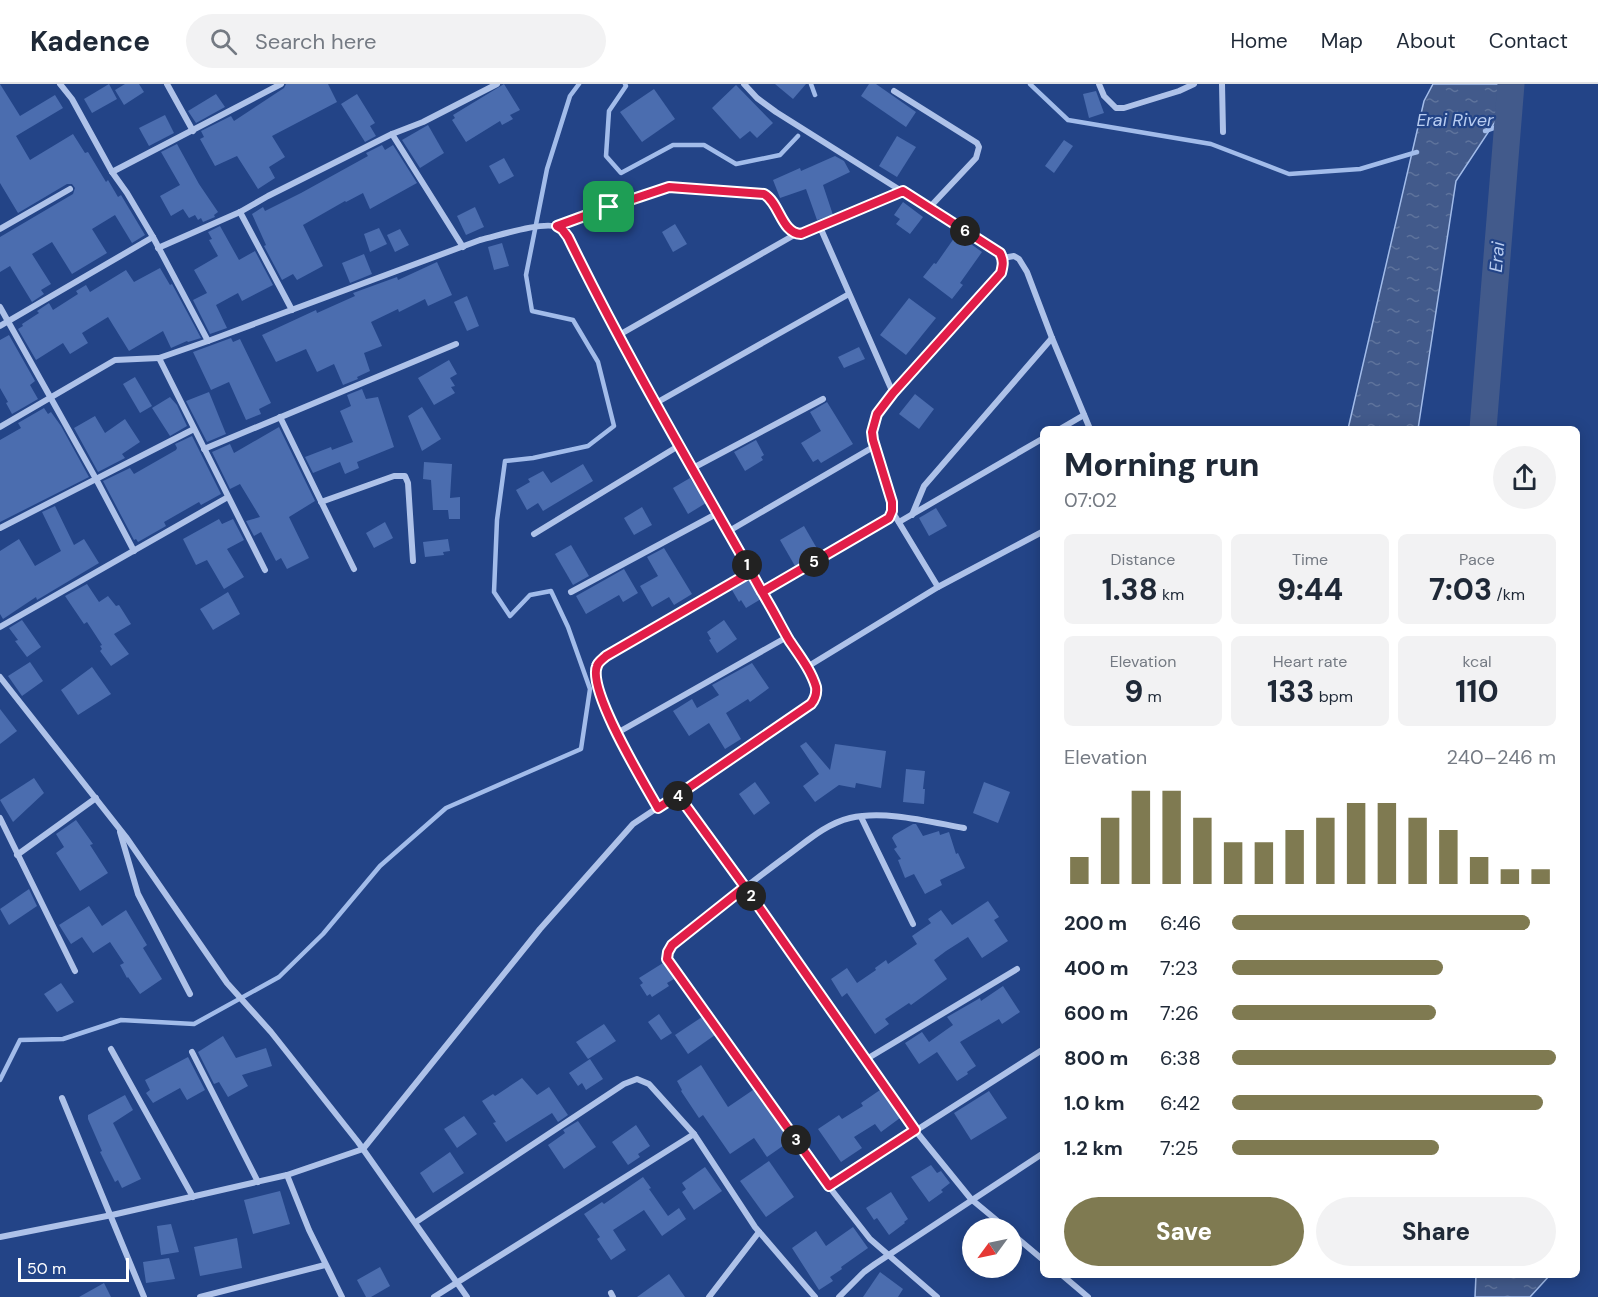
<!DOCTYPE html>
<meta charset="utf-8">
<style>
body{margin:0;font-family:"DM Sans",sans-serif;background:#f2f2f3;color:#1f2937;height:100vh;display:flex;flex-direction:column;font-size:22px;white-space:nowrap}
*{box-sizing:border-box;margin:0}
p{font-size:20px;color:#747a83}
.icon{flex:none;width:33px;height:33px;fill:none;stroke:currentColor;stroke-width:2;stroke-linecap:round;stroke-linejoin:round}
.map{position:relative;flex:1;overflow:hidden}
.panel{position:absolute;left:1040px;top:342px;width:540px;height:852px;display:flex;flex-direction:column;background:#fff;border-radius:9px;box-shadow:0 3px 15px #0003}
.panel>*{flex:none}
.needle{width:39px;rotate:237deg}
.tools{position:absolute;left:962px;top:1134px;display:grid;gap:12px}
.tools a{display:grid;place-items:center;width:60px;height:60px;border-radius:50%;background:#fff;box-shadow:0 3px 15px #0003;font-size:30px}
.scale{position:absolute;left:18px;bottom:15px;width:111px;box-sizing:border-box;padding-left:6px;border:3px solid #fff;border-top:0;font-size:16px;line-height:21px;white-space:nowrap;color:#fff;-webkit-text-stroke:4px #234487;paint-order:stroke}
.pin{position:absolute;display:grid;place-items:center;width:51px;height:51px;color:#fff;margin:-26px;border-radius:12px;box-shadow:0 3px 9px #0006}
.km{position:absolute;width:30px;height:30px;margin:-15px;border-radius:50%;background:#222;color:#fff;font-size:16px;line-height:30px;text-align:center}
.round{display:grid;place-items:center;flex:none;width:63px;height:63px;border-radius:32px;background:#f2f2f3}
.summary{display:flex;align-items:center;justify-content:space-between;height:102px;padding:0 24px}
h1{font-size:33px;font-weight:800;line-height:45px}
.metrics{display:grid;grid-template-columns:repeat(3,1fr);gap:9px;height:102px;padding:6px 24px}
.metrics div{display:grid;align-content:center;border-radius:9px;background:#f2f2f3;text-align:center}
.metrics b{font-size:30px;font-weight:800}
.metrics small{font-size:16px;font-weight:400}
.metrics p{font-size:16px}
.chart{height:168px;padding:12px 24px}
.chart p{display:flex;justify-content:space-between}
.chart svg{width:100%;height:108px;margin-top:6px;stroke:#7f7a51;stroke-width:6}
.action{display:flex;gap:12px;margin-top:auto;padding:12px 24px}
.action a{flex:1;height:69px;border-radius:36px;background:#7f7a51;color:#fff;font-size:24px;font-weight:800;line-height:69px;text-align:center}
.action a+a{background:#f2f2f3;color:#1f2937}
ul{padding:0 24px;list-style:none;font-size:20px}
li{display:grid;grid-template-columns:96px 72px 1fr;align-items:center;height:45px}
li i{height:15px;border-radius:8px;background:#7f7a51}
header{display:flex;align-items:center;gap:36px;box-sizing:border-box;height:84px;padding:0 30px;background:#fff;border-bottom:2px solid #e0e1e3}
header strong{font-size:28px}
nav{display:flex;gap:33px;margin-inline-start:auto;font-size:21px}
.search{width:420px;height:54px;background:#f2f2f3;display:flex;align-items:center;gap:15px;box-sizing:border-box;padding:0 21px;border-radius:33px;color:#747a83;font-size:22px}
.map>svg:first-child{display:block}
.water{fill:url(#water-ripples);stroke:#a2bcea;stroke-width:1.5}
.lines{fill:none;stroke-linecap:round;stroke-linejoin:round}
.stream{stroke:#a2bcea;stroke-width:4.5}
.river{stroke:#425a8b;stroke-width:27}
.building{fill:#4b6daf}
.street{stroke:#aec2e9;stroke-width:6}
.route-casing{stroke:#fff;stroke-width:12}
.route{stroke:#e11d48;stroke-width:8}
.labels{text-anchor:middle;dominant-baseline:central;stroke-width:4.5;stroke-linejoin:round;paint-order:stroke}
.water-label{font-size:18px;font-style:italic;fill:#b9cdf1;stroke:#234487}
</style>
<header>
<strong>Kadence</strong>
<div class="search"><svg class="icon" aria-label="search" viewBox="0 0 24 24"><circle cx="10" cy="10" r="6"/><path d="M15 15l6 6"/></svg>Search here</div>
<nav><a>Home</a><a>Map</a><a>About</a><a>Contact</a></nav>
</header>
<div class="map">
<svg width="1598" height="1213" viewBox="0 0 1598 1213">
<defs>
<pattern id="water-ripples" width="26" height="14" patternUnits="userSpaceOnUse" patternTransform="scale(1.5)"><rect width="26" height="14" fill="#425a8b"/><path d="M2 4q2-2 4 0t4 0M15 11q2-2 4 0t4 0" fill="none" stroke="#5e739c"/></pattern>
</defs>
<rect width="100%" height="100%" fill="#234487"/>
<!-- water -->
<g class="water">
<polygon points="1433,0 1520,0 1456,97 1418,345 1348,345 1424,17"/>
<polygon points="1476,1191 1550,1191 1530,1213 1475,1213"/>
</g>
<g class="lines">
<!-- stream -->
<g class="stream">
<polyline points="625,0 626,2 609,27 606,72 621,89 673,61 704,61 736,80 780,71 798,52"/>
<polyline points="811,0 815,11"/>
<polyline points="1030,0 1068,36 1211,60 1289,90 1360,85 1417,68"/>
<polyline points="1485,47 1508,39"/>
<polyline points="0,996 20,956 63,955 121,936 194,940 279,893 323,850 380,782 446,724 581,665 590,605 568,543 551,507 530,511 510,532 494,508 497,436 505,377 533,374 588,362 614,342 598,278 573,236 532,227 526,191 547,85 570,12 579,0"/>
</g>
<!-- river -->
<polyline class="river" points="1483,345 1511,0"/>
</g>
<!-- building -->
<g class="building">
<polygon points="0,0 20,32 55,11 63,24 16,52 30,76 73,50 85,69 88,68 106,98 108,96 118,113 121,111 145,151 132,159 115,131 92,145 107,169 72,190 52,158 32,170 51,200 41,206 44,210 32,218 10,182 0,188 0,153 73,110 75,104 72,100 67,100 18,129 0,99"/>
<polygon points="109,0 117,15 92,29 84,15"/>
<polygon points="125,0 139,0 144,8 124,21 115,6"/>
<polygon points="286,0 328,0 337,18 272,52 285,73 269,83 275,94 258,105 237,72 215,82 200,55 204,53 201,47 231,32 234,37 284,4"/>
<polygon points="504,0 520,26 510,31 513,35 502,41 500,37 466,58 452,36 455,34 453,31"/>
<polygon points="775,0 806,0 793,15"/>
<polygon points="869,0 876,0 916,28 906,43 861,12"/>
<polygon points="736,1 773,39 757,54 750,47 740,55 712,24"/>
<polygon points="654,5 675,35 642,58 620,28"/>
<polygon points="1096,7 1104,29 1089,34 1083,10"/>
<polygon points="216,10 225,23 196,39 188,27"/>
<polygon points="357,10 375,39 370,42 376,52 365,58 341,20"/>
<polygon points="165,31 174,49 149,62 139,44"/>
<polygon points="428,41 444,69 420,84 402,56"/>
<polygon points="897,52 916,63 897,93 879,82"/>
<polygon points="1064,56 1073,62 1054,89 1045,82"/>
<polygon points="177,60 199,100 218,128 214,131 215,133 203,138 201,134 198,136 195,131 189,134 183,125 171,132 160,112 180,101 161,68"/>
<polygon points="382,61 385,66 393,61 417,99 370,125 363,109 346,118 345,117 303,141 323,182 297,196 293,190 282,196 264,162 266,161 252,130 263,123 265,127 301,109 368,72 366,69"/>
<polygon points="835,72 844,77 850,88 823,101 833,131 817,136 806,105 780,114 773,96 800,84 801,87"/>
<polygon points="504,74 514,92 499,100 489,82"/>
<polygon points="903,118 923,133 910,150 896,140 900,135 894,131"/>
<polygon points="475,123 484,143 466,151 457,132"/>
<polygon points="675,140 687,160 673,168 662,148"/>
<polygon points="220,142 239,176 255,167 273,201 242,217 238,209 216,221 227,244 210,250 193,216 207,209 194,186 218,172 209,156 212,155 208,148"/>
<polygon points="379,144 387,160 370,168 364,150"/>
<polygon points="400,145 409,161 395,168 387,151"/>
<polygon points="957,150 982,168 960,199 963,201 952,215 923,193 934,179 936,180"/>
<polygon points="502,159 509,182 494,186 488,163"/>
<polygon points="364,170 372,190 350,199 342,179"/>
<polygon points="437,178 452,211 428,222 425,215 399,228 398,225 371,238 382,262 364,269 370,287 357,293 358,295 343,301 334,280 317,288 306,265 276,278 262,251 316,226 317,229 355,212 353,209 397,193 398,196"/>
<polygon points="160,184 170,201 172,200 201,254 188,258 187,257 171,264 163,247 129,267 108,233 82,249 88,259 70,270 63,259 36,276 18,245 23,242 22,240 39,229 37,227 49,219 53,226 78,210 76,207 86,201 90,208 126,186 134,198"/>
<polygon points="467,212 479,242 467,247 454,218"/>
<polygon points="909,214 936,234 906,271 880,251"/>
<polygon points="9,251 35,297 30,301 38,315 12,330 6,319 8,318 0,304 0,256"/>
<polygon points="231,254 233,258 240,255 271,319 259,325 261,330 246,336 229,298 211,306 193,268"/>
<polygon points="859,263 865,275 844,284 838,273"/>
<polygon points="449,276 457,290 450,294 455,302 451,303 455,309 434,321 418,294"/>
<polygon points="135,293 152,322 140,329 123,300"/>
<polygon points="362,305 366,315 378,313 394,363 357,378 359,384 345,390 340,378 313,389 305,373 331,363 332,366 353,358 340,327 351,322 347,311"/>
<polygon points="209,308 226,350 207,358 186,317"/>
<polygon points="915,310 934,325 919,345 899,330"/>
<polygon points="170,313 177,321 187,342 170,352 152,324"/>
<polygon points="827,318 853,360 821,379 818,375 813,378 801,359 821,347 810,328"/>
<polygon points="422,323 441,355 422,367 408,332"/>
<polygon points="44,324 48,330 51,328 61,342 89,393 0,438 0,356 21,344 18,339"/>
<polygon points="95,332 105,349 125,335 140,358 122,370 125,374 98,388 74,344"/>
<polygon points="279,343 315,417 289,433 309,474 287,485 281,474 276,477 261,448 254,452 246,437 260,433 240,400 230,405 212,368 230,360 234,369"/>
<polygon points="192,352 221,410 201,421 199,418 164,438 166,442 138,458 136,455 134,456 103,397 130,384 134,390 176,366 177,364 175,360"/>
<polygon points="756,356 764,371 761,373 763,376 745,387 734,368"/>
<polygon points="424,378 452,380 450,414 460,413 460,435 449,435 448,426 433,426 431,396 423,395"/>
<polygon points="583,380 593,397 543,427 538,419 527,426 516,406 530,398 528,395 543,387 551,399"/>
<polygon points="690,394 706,419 688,430 673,404"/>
<polygon points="55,422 74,461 84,455 99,479 37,516 36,513 3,535 0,530 0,467 19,455 35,482 61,467 42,428"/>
<polygon points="642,423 652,441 634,451 624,434"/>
<polygon points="936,424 947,442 929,452 919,434"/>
<polygon points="219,435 222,440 233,435 244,456 227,465 244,493 224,505 207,476 196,481 183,455"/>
<polygon points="385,438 393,454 374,464 366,449"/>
<polygon points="804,442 819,468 795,482 780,456"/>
<polygon points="448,455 450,467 443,468 444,471 425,473 423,458"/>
<polygon points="571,461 589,492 573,501 555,470"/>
<polygon points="664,464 692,510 674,521 669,513 652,523 640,502 658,492 647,473"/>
<polygon points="624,485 638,509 623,518 619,511 586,530 576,512"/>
<polygon points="749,495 761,515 746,524 741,516 739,518 732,506"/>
<polygon points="87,500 99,518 108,512 116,522 119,521 131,540 114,550 129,570 111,582 100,567 102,565 100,562 102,561 87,538 84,540 65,512"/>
<polygon points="228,508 240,530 213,546 200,525"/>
<polygon points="22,536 41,563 27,573 15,557 18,556 9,544"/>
<polygon points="724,536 737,555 717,569 709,556 711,555 707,548"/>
<polygon points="30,578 43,597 22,612 8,592"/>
<polygon points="752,579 769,604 750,618 748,615 726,629 741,655 725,665 709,639 689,652 673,627 692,615 697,624 719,611 712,601"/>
<polygon points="92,583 111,610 78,631 61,606"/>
<polygon points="0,625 17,647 0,660"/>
<polygon points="806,658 830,686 835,660 886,667 881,704 856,699 855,704 839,701 815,718 803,702 819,690 800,662"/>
<polygon points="906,685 925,687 923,705 925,705 924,720 903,718"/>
<polygon points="34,694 44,709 13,738 0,716"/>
<polygon points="755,698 770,719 754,731 739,710"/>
<polygon points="984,698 1010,708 998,739 973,729"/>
<polygon points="76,736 93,760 90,761 108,789 80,807 56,769 64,763 56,750"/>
<polygon points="913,740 916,740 923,752 939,747 940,751 949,748 956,770 958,769 965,784 940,796 942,801 925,810 914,790 905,794 898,776 901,775 894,765 897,763 892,754 894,751"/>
<polygon points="29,805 37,822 9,841 0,825"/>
<polygon points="988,817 999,833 994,836 1008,857 982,874 968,853 946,867 934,876 947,895 911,921 909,919 885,935 889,940 875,950 847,909 842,913 831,895 847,884 857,899 876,886 875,884 886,876 888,880 917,860 912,852 931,839 928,835 941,826 952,841"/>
<polygon points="89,822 102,842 126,826 147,861 143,864 162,895 140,910 128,893 127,894 120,881 124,879 110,858 93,869 82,853 71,860 59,841"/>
<polygon points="663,879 674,895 667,899 669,902 652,913 650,910 647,912 640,901 643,899 639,894"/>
<polygon points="61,899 74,918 57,928 44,910"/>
<polygon points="1003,902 1020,928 1002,940 999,935 960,958 976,982 967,988 968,990 957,997 937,968 919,980 905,959 922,948 929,958 953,941 947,933 980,914 981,917"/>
<polygon points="659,930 672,949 661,956 648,938"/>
<polygon points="702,933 715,951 688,970 675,951"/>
<polygon points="604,940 616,957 588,975 576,958"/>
<polygon points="223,952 236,974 266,964 272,982 242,991 248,1002 228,1013 219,998 214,1000 198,968"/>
<polygon points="188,973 205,1006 187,1016 180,1004 153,1019 146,1009 150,1006 145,996"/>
<polygon points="590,975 603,995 586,1006 582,999 578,1002 569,989"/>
<polygon points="701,981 728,1023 753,1006 790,1057 767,1073 754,1054 730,1070 703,1031 699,1034 681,1007 682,1006 677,997"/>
<polygon points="522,994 537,1011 549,1003 568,1031 558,1038 552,1029 506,1058 493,1039 496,1038 482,1017 493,1010 495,1012"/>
<polygon points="880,1006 900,1034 881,1048 875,1040 854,1053 862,1064 841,1078 818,1045 839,1031 842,1035 863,1022 861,1019"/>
<polygon points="989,1007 1007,1034 971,1056 954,1029"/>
<polygon points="125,1011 133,1026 113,1039 141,1095 122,1104 118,1096 115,1098 100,1068 102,1067 88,1035 88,1031"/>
<polygon points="464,1032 477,1050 457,1064 444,1045"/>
<polygon points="578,1037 596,1063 564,1085 548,1061 565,1049 563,1046"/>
<polygon points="636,1041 650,1062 638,1070 640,1073 628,1081 612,1058"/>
<polygon points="450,1068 464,1089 433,1109 420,1089"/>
<polygon points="769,1077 794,1113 766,1133 740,1097"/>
<polygon points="931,1081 937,1089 941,1087 950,1099 941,1106 943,1108 929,1118 911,1093"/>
<polygon points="705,1083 722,1107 694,1126 682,1108 686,1105 682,1099"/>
<polygon points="643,1093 651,1104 649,1105 668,1132 679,1124 686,1135 662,1152 644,1126 613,1146 626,1166 611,1176 597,1155 600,1153 584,1130 602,1118 604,1120"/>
<polygon points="280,1107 290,1140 253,1150 244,1116"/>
<polygon points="891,1108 908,1135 904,1138 905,1139 889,1151 877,1134 874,1136 866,1124"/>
<polygon points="171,1140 179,1168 161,1171 157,1142"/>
<polygon points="853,1143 868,1164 841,1183 842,1185 830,1193 833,1197 819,1206 792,1164 816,1147 826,1162"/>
<polygon points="237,1154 242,1184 200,1192 194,1163"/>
<polygon points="169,1174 175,1195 146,1199 143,1178"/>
<polygon points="380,1183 390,1202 371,1213 366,1213 357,1196"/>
<polygon points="880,1188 903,1205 898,1213 863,1213"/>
<polygon points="669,1190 685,1213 637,1213"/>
<polygon points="104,1199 111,1213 79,1213"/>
</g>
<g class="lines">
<!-- street -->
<g class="street">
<polyline points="60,0 72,15 112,88 127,109 153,153 208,257 159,274 265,486"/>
<polyline points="167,0 193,47"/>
<path d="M744 0 757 14 776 28 1000 169 1004 181 1001 189 893 309 877 330 872 348 873 356 892 418C892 428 890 433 883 440L762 508"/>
<polyline points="1099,0 1104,12 1116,24 1124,24 1179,7 1194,0"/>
<polyline points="1222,0 1223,48"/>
<polyline points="894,7 977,59 979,63 976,74 929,124"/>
<polyline points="392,50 463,163"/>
<polyline points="112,88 281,0"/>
<polyline points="240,128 292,226"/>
<path d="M557 142 660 104 678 102 766 111C780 121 782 148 801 150L903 107"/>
<polyline points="820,143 893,309"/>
<polyline points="0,145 70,105"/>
<polyline points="158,164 240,128 268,112 392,50 423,38 497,0"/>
<polyline points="1003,174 1014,172 1019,175 1027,188 1052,254 1090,345"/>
<polyline points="0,223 96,395 134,467"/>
<polyline points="0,242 153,153"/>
<polyline points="619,251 796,150"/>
<polyline points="656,319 849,210"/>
<polyline points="280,333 354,485"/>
<polyline points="0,343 115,276 159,274"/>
<polyline points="1060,345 1084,331"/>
<polyline points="204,365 456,260"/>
<polyline points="693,384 823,315"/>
<polyline points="321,418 394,392 405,392 408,399 413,477"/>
<polyline points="892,427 938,503"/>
<polyline points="912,431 924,402 1052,254"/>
<polyline points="899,438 1042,355"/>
<polyline points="0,444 194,345"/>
<polyline points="729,447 875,362"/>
<polyline points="534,450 680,361"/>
<polyline points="571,508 718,429"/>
<polyline points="0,543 228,413"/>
<polyline points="807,583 938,503 1042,448"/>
<polyline points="0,593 126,753 227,899 271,948 358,1058 467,1213"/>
<polyline points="617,649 787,553"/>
<polyline points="678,711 915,1046 971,1115 1006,1144"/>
<path d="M658 724C644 699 587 606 597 582 598 578 603 575 606 572L751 488"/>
<polyline points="861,733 913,840"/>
<polyline points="0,734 75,887"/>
<polyline points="120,748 138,810 190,910"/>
<polyline points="17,771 96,714"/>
<polyline points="111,965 193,1113"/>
<polyline points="192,968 258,1098"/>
<polyline points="865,976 1017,885"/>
<polyline points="62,1014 144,1213"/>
<polyline points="287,1091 309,1146 342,1213"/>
<polyline points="829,1102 1042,966"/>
<polyline points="416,1138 624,1000 637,995 649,1000 694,1050 755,1143 815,1213"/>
<polyline points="1011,1149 1042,1175"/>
<path d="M0 1153 112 1131 287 1091 363 1065 540 845 633 740 803 627C811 621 818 616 816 605 812 586 797 569 787 553 775 532 764 510 752 489 690 378 624 268 569 153 566 148 563 145 558 143 542 137 498 152 480 156L208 257"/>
<polyline points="1062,1191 1088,1213"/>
<polyline points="611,1209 613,1213"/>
<polyline points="200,1213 325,1181"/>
<polyline points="434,1213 694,1050"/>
<polyline points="709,1213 759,1148"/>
<polyline points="839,1213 864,1188 875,1180 1042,1070"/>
<path d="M937 1213 870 1155 823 1095 667 875 668 868 672 861C709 832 746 802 784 774 805 759 825 740 850 734 885 726 930 738 964 744"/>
</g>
</g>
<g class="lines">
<!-- route casing -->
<g class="route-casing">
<path id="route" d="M609 123 557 142 562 145 568 153C629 278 701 399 769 520 776 532 782 544 789 556 799 571 811 586 816 603 817 610 815 615 811 620L678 711 745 803 915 1046 829 1102 667 875 668 868 672 861 745 803 678 711 658 724C644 699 587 606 597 582 598 578 603 575 606 572L751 488 762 508 889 434 892 427V418L873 356 872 348 877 330 893 309 1001 189C1003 181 1004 177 1000 169L903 107 801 150C781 149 780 119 764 110L669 103 609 123"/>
</g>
<!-- route -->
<use href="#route" class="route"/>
</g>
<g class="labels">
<!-- water labels -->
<g class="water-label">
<text x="1455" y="36">Erai River</text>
<text transform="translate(1497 173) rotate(-85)">Erai</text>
</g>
</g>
</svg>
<div class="tools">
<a><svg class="needle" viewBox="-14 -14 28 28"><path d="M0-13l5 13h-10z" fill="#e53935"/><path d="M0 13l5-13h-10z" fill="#747a83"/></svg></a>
</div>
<div class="scale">50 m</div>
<div class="pin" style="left:609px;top:123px;background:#1e9e55"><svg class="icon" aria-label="arrive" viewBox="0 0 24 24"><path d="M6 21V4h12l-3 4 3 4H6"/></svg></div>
<b class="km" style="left:747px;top:481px">1</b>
<b class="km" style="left:751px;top:812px">2</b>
<b class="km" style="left:796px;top:1056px">3</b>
<b class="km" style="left:678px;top:712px">4</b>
<b class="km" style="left:814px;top:478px">5</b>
<b class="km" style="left:965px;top:147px">6</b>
<section class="panel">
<div class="summary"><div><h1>Morning run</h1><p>07:02</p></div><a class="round"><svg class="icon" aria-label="share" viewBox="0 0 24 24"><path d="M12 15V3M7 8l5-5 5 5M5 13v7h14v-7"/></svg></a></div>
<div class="metrics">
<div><p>Distance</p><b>1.38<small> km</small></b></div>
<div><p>Time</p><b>9:44</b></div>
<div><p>Pace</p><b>7:03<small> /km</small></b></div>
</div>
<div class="metrics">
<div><p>Elevation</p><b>9<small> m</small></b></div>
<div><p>Heart rate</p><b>133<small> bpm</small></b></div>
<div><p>kcal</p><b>110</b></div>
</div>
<div class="chart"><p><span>Elevation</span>240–246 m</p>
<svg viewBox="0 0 160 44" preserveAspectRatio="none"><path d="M5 44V33M15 44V17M25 44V6M35 44V6M45 44V17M55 44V27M65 44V27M75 44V22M85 44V17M95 44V11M105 44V11M115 44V17M125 44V22M135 44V33M145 44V38M155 44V38"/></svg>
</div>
<ul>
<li><b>200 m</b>6:46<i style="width:92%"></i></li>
<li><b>400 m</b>7:23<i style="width:65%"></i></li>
<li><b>600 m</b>7:26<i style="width:63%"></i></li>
<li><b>800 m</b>6:38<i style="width:100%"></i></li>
<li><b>1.0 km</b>6:42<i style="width:96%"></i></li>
<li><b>1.2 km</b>7:25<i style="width:64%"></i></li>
</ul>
<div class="action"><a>Save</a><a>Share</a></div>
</section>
</div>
